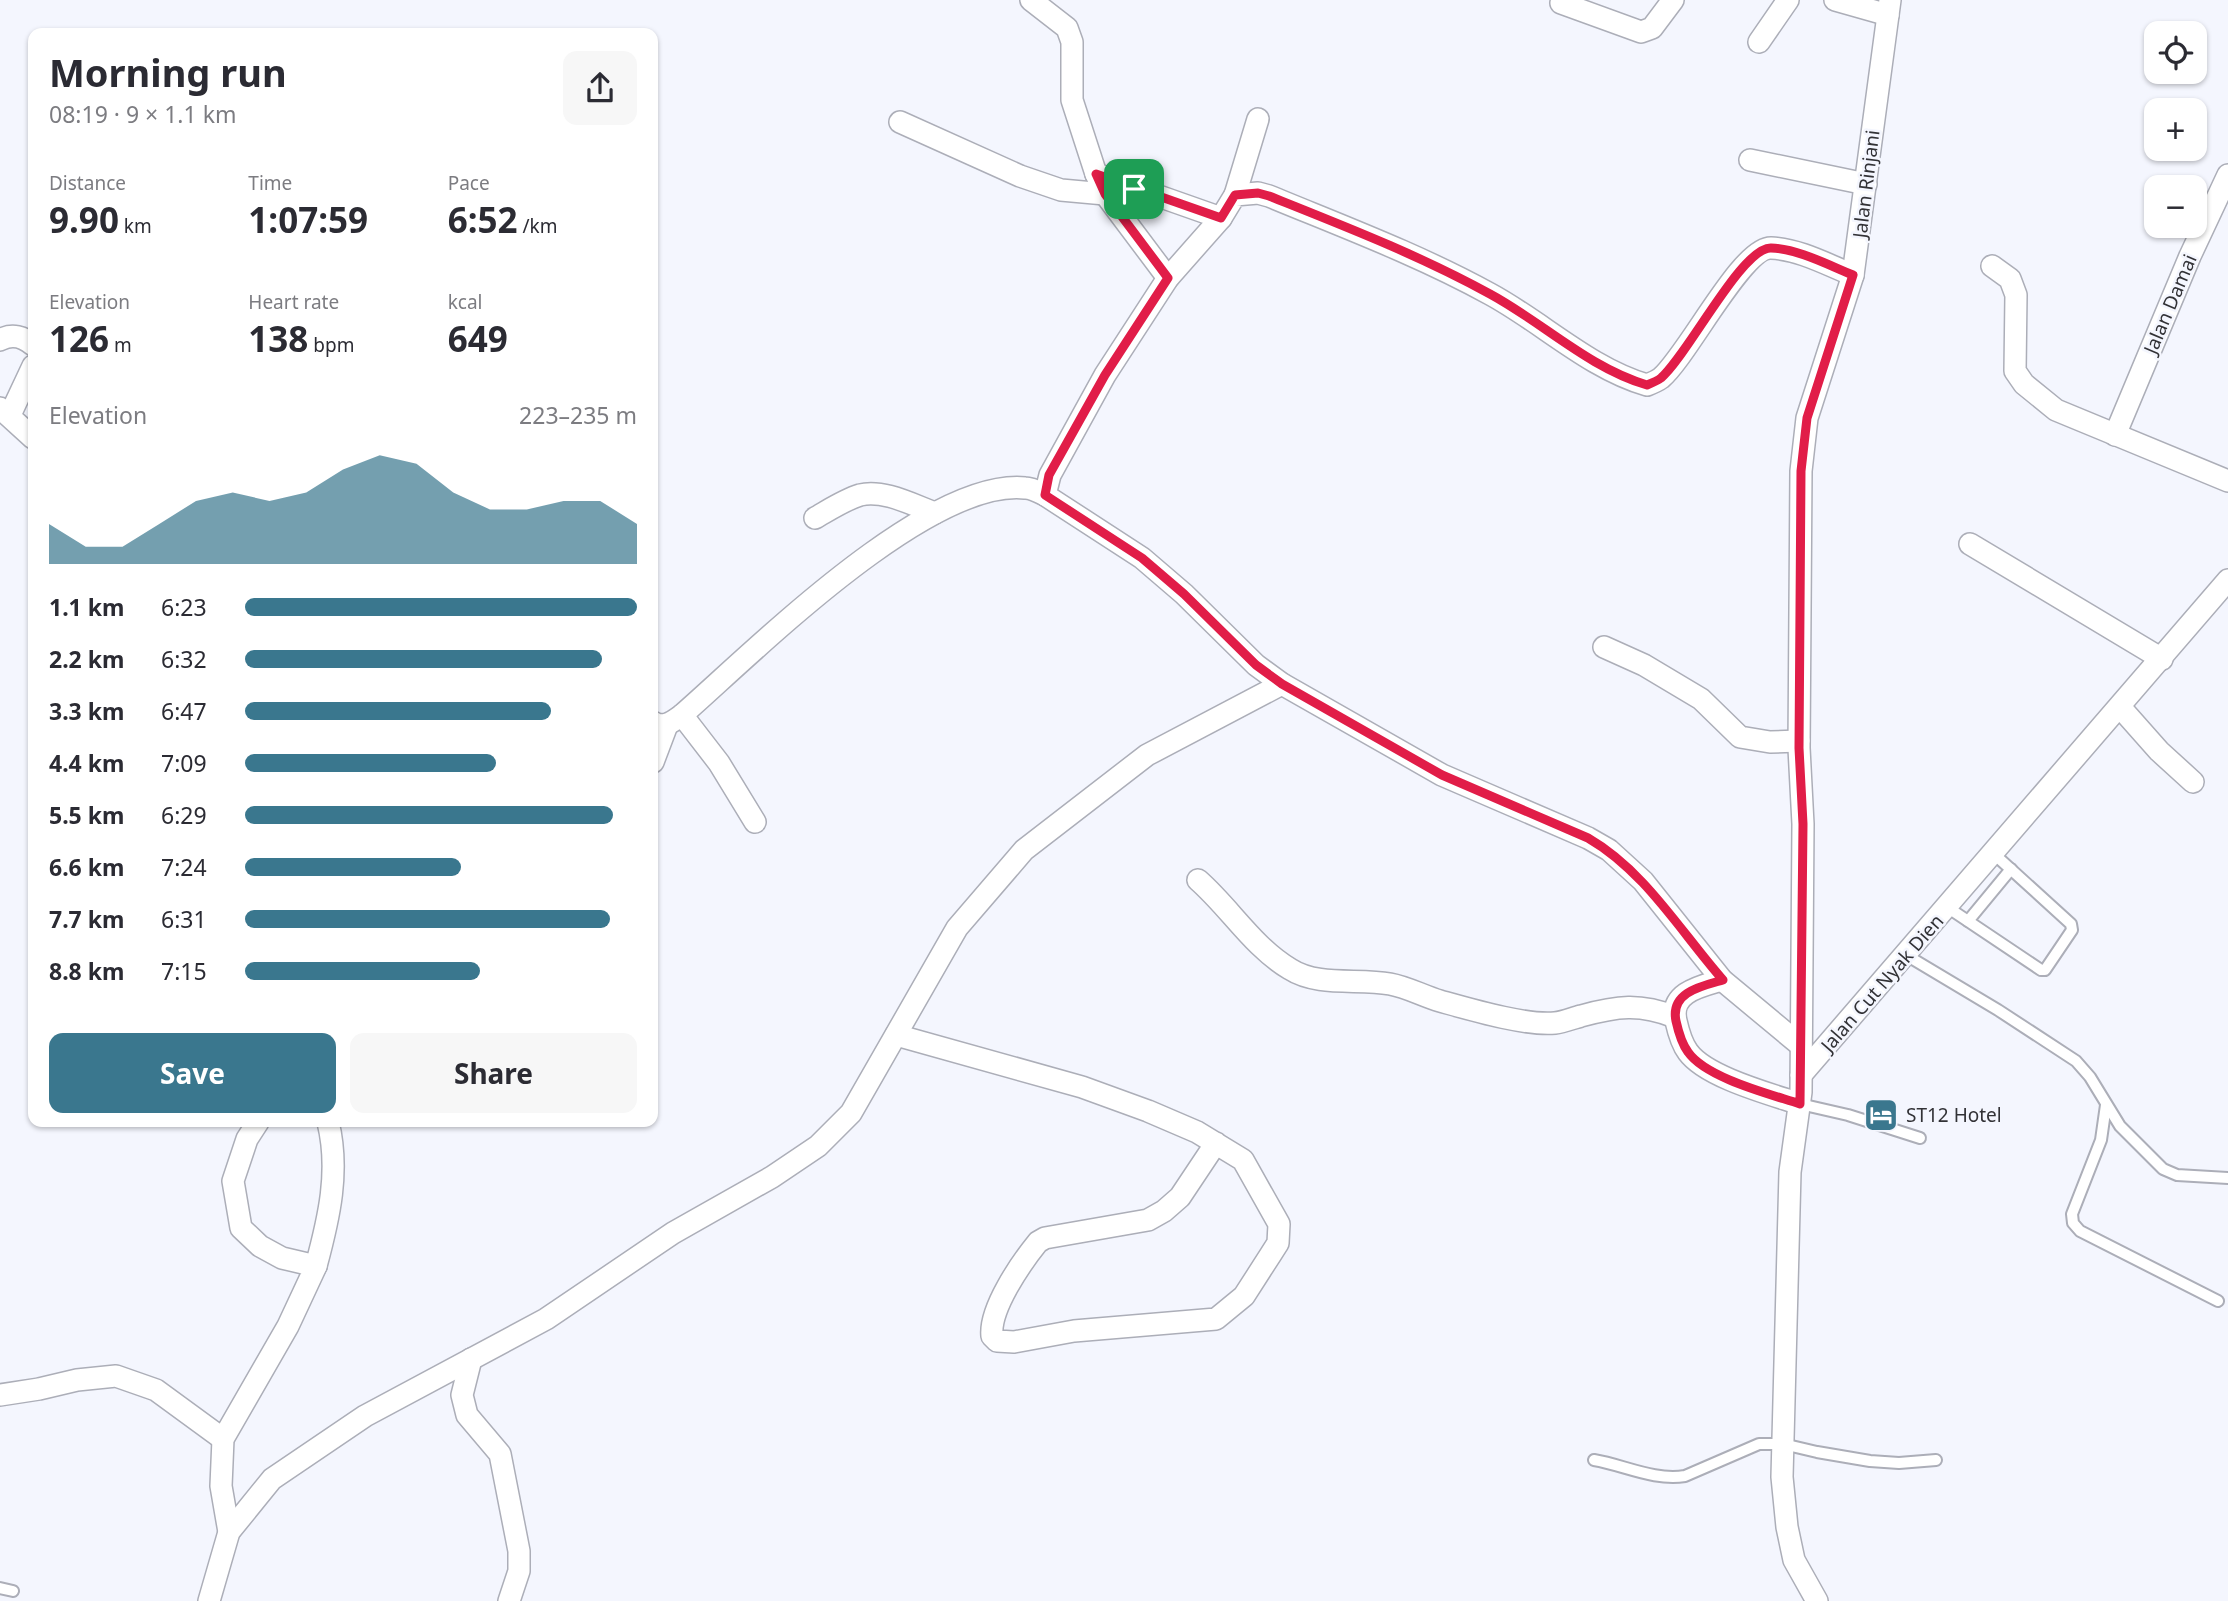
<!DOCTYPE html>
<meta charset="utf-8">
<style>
body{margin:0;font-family:"Noto Sans",sans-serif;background:#f7f7f7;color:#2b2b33;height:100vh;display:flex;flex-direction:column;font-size:26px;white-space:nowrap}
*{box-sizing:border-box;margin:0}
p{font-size:23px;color:#7c7c81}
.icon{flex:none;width:38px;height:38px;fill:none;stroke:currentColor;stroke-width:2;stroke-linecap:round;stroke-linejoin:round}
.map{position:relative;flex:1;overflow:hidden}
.sheet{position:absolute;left:28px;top:28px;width:630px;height:1099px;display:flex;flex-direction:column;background:#fff;border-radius:14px;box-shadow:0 2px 5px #0004}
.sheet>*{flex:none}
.controls{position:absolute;left:2144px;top:21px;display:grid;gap:14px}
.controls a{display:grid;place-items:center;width:63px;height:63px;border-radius:14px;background:#fff;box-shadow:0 2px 5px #0004;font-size:35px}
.pin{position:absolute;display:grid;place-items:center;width:60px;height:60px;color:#fff;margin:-30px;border-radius:14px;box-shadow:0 4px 10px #0006}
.round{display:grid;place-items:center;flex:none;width:74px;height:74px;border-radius:14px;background:#f7f7f7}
.overview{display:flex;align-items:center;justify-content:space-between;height:119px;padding:0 21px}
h1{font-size:38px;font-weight:700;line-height:52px}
.figures{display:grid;grid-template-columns:repeat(3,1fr);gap:10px;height:119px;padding:7px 21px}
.figures div{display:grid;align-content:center}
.figures b{font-size:35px;font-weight:700}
.figures small{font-size:19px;font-weight:400}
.figures p{font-size:19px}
.chart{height:196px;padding:14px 21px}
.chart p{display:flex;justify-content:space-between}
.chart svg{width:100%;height:126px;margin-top:7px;fill:#3a778e;opacity:.7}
.action{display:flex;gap:14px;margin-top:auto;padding:14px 21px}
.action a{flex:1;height:80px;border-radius:14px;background:#3a778e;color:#fff;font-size:28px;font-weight:700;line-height:80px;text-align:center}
.action a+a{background:#f7f7f7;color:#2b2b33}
ul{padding:0 21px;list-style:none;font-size:23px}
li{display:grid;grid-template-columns:112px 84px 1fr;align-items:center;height:52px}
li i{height:18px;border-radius:9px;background:#3a778e}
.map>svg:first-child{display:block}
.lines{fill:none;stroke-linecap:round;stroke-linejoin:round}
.service-casing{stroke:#acaeb8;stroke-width:14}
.minor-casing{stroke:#acaeb8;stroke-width:24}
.service{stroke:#fff;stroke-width:10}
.minor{stroke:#fff;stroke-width:21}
.route-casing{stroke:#fff;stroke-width:14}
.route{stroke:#e11d48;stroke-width:9}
.labels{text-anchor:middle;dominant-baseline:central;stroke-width:5;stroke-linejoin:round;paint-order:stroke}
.street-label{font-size:19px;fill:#323236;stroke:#f4f6fe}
.poi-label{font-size:19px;fill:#323236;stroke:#f4f6fe;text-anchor:start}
</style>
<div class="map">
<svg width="2228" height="1601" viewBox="0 0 2228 1601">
<rect width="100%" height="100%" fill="#f4f6fe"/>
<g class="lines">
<!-- service casing -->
<g class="service-casing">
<g id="service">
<polyline points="1947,907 2041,970 2045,970 2072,930 2071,924 1994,854"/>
<polyline points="1968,921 2011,869"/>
<polyline points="1906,955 1998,1010 2076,1061 2090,1077 2120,1126 2163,1169 2177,1175 2228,1178"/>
<polyline points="1800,1104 1848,1115 1920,1138"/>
<polyline points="2106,1105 2101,1140 2072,1214 2073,1223 2080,1231 2218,1301"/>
<path d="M1594 1460C1624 1465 1654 1481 1685 1476L1759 1444H1783L1817 1452 1870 1461 1899 1463 1936 1460"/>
<polyline points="0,1588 13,1591"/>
</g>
</g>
<!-- minor casing -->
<g class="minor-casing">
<g id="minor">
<polyline points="1031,0 1067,28 1072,42 1072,100 1096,174 1105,194 1168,278"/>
<polyline points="1835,0 1888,15"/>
<polyline points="1561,3 1641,32 1652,28 1673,0"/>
<polyline points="1759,42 1788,0"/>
<polyline points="900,122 1020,176 1061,190 1105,194"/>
<polyline points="1750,160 1866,184"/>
<polyline points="1096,174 1221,218"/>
<polyline points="1235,195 1258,119"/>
<polyline points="1992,266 2010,279 2016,295 2015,371 2024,384 2056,410 2228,481"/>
<path d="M0 340C12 333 24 337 33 345"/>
<polyline points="0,408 33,438"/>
<polyline points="10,415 33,366"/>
<polyline points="2115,435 2190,256 2228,175"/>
<path d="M815 518C829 510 844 500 860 495 883 489 913 505 935 513"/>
<polyline points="1970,544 2162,659"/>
<polyline points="1604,647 1644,665 1701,699 1740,737 1770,742 1799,741"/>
<polyline points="2120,707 2159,751 2193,782"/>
<polyline points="682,715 719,763 755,822"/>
<path d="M653 722C664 729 672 722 682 715 754 652 927 478 1025 488 1032 488 1039 492 1045 495"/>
<polyline points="653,762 667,725"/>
<path d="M1198 880C1230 908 1253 947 1290 969 1318 987 1358 978 1390 984 1407 987 1423 996 1440 1001 1469 1009 1526 1026 1555 1023 1564 1022 1573 1018 1581 1016 1617 1006 1640 1003 1675 1017"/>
<path d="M1722 980C1702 986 1669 992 1676 1021 1678 1030 1682 1044 1688 1052 1706 1077 1770 1094 1800 1104"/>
<path d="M896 1035 1082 1087 1148 1111 1197 1132 1243 1160 1279 1224 1278 1243 1271 1254 1244 1296 1216 1319 1074 1331 1014 1342 997 1341 992 1336C989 1309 1021 1263 1038 1242L1045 1238 1148 1220 1164 1211 1180 1197 1216 1143"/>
<path d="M1799 1044 1722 980 1643 881 1609 850 1588 838 1442 775 1282 684 1256 665 1184 594 1142 558 1045 495 1050 475 1105 375 1168 278 1221 218 1235 195 1258 193 1269 196C1344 227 1419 255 1490 294 1542 322 1589 368 1647 385 1652 383 1657 381 1661 378 1688 355 1742 247 1771 248 1799 249 1828 265 1853 275"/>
<polyline points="1801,1075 2228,580"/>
<path d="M316 1266C329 1218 340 1171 328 1122"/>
<polyline points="471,1359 462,1395 467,1415 500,1454 519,1551 519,1571 509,1601"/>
<polyline points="0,1395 39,1389 77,1380 116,1376 156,1390 223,1439"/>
<polyline points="229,1532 221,1486 223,1439 288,1326 316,1266 282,1258 260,1246 241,1228 233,1181 247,1139 258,1122"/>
<polyline points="209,1601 229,1532 272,1479 365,1416 546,1319 673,1233 772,1177 818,1146 851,1113 957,928 1024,850 1147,755 1282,684"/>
<polyline points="1817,1601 1794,1560 1787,1527 1782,1477 1790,1172 1801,1092 1803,824 1799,748 1801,471 1807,418 1853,275 1890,0"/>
</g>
</g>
<!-- service -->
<use href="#service" class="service"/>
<!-- minor -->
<use href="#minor" class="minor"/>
</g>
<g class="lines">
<!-- route casing -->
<g class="route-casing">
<path id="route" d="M1096 174 1221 218 1235 195 1258 193 1269 196C1344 226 1419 255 1490 294 1542 322 1589 368 1647 385 1652 383 1657 381 1661 378 1688 355 1742 247 1771 248 1799 249 1828 265 1853 275L1807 418 1801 471 1799 748 1803 824 1800 1104C1770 1094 1706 1078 1688 1052 1682 1044 1678 1030 1676 1021 1670 992 1702 986 1723 980 1680 931 1645 871 1588 838L1442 775 1282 684 1256 665 1184 594 1142 558 1045 495 1049 475 1105 375 1168 278 1105 194Z"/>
</g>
<!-- route -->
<use href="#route" class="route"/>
</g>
<!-- icons -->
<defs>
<g id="hotel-square" transform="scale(1.75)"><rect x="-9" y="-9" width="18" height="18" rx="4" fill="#3a778e" stroke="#f4f6fe"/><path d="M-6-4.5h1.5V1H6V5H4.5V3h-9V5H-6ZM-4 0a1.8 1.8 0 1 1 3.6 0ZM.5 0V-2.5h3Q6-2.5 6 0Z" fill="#fff"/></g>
</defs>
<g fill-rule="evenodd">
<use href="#hotel-square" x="1881" y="1115"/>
</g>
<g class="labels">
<!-- street labels -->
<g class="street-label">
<text transform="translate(1866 184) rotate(-83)">Jalan Rinjani</text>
<text transform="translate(2170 304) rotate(-67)">Jalan Damai</text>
<text transform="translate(1882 983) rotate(-49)">Jalan Cut Nyak Dien</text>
</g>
<!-- poi labels -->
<g class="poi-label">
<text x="1906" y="1115">ST12 Hotel</text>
</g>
</g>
</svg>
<div class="controls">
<a><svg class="icon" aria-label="locate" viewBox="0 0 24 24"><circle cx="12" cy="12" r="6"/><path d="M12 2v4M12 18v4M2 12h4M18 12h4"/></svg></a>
<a>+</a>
<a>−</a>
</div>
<div class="pin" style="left:1134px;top:189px;background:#1e9e55"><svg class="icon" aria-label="arrive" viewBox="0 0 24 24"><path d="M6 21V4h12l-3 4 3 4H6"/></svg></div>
<section class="sheet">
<div class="overview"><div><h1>Morning run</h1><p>08:19 · 9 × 1.1 km</p></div><a class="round"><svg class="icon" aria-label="share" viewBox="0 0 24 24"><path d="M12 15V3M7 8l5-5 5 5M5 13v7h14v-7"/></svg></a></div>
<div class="figures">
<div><p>Distance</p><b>9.90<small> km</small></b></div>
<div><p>Time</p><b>1:07:59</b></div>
<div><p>Pace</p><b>6:52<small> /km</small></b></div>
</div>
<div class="figures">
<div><p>Elevation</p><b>126<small> m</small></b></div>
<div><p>Heart rate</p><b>138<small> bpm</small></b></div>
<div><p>kcal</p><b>649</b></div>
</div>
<div class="chart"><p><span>Elevation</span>223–235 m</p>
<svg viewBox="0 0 160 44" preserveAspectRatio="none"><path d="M0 44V30L10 38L20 38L30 30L40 22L50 19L60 22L70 19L80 11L90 6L100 9L110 19L120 25L130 25L140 22L150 22L160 30V44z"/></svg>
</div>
<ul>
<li><b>1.1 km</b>6:23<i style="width:100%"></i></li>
<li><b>2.2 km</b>6:32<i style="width:91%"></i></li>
<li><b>3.3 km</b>6:47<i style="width:78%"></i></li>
<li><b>4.4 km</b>7:09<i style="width:64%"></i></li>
<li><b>5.5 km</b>6:29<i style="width:94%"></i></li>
<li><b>6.6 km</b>7:24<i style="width:55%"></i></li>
<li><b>7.7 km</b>6:31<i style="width:93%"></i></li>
<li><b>8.8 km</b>7:15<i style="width:60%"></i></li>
</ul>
<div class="action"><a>Save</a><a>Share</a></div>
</section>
</div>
